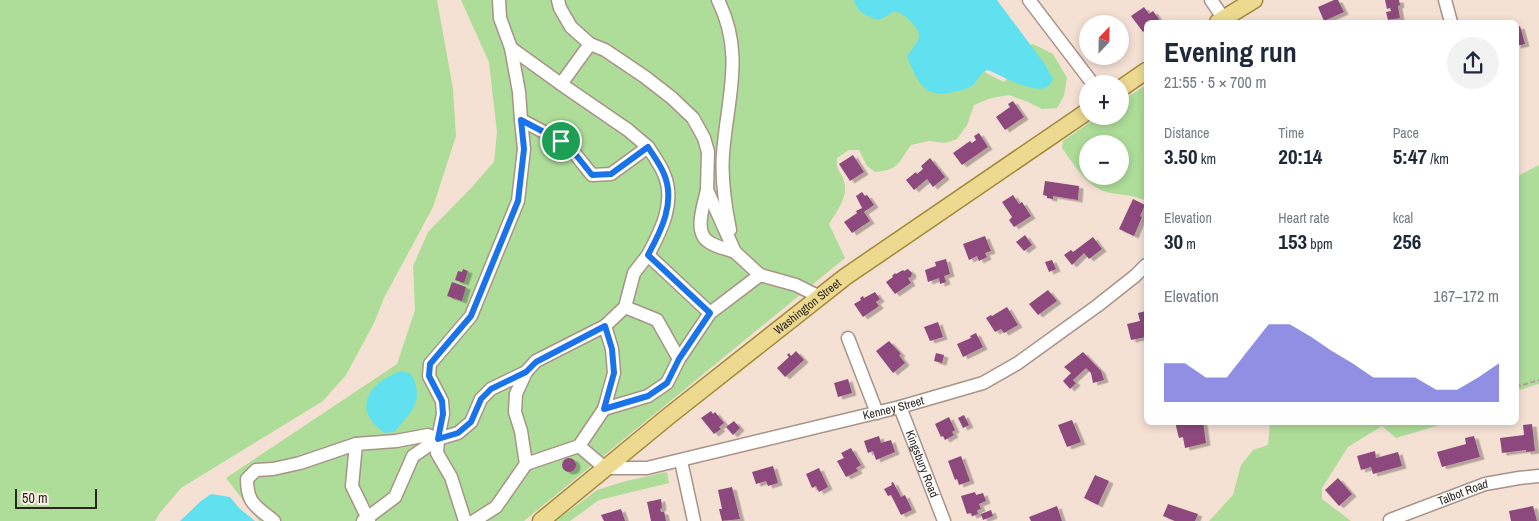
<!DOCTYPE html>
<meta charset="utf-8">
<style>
body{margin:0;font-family:"Archivo Narrow",sans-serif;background:#f2f2f3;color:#1f2937;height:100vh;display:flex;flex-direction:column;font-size:19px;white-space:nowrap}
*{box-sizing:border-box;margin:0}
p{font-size:16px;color:#747a83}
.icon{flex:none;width:28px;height:28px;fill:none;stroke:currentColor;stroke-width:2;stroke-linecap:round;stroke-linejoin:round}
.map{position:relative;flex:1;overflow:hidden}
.details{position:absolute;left:1144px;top:20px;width:375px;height:405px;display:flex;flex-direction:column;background:#fff;border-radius:8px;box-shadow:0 2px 8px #0003}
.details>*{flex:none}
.needle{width:32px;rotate:22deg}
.tools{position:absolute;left:1079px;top:15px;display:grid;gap:10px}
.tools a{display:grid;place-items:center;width:50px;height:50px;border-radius:50%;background:#fff;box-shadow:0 2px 8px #0003;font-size:25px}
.scale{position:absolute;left:15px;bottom:12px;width:82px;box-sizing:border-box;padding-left:5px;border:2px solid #2d2520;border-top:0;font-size:14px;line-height:18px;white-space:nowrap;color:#2d2520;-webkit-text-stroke:4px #fcefe8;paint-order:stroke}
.pin{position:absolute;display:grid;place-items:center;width:42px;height:42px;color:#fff;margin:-21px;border:2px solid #fff;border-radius:50%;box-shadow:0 1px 5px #0007}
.round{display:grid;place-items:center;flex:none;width:52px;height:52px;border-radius:26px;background:#f2f2f3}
.summary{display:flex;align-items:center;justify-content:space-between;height:85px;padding:0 20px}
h1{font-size:28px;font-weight:800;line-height:38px}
.metrics{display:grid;grid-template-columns:repeat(3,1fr);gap:8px;height:85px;padding:5px 20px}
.metrics div{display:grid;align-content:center}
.metrics b{font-size:21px;font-weight:800}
.metrics small{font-size:14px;font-weight:400}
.metrics p{font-size:14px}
.chart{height:140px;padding:10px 20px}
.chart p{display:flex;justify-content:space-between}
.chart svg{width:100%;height:90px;margin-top:5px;fill:#6360d8;opacity:.7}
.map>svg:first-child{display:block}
.green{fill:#aedd99;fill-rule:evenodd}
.water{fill:#61e1ef}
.building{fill:#8d497d;filter:url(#shadow)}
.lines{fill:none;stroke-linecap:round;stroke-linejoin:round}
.minor-casing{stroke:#a79388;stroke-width:15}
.major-casing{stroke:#a28a38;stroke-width:19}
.path{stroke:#b09f96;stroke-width:2;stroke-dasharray:5 2.5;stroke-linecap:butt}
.minor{stroke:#fff;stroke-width:12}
.major{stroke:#edd98f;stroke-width:16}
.route-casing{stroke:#fff;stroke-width:10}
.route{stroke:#1a73e8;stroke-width:6}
.labels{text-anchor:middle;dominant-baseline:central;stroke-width:5;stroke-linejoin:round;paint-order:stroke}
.street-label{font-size:12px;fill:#2d2520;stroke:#fcefe8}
</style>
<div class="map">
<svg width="1539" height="521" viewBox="0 0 1539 521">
<defs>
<filter id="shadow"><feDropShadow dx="4.5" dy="2.5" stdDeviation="0" flood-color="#0004"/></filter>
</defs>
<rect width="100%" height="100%" fill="#f5e0d4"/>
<!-- green -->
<g class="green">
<polygon points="0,0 437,0 453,89 456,136 433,207 384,298 374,323 346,375 323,401 181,488 159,514 155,521 0,521"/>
<path d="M461 0H897L972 54 986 73 1004 82 1014 72 1022 47 1033 44 1053 54 1067 78 1064 96 1057 108 1042 109 1028 102 1009 95 991 98 974 105 967 125 957 139 945 143 929 141 911 145C898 163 899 170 875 172L867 166 859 150H849L837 158C836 166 838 169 842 176 851 195 838 209 829 224L845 258 524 521H259L226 478 397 364 415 310 413 266 428 232 472 187 494 162 497 132 489 62Z"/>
<path d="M1146 85V201C1131 193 1115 196 1101 190 1084 182 1073 163 1062 148L1063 141 1099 116H1120V102ZM1088 144H1120V176H1088Z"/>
<polygon points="1539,165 1539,384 1516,391 1516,177"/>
<polygon points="1270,423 1270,422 1446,423 1396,438 1382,426 1348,447 1322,488 1322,499 1351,521 1209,521 1233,495 1241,465 1253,450 1268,445"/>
<polygon points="667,472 669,483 599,500 570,521 556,521 597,490 626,481"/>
</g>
<!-- water -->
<g class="water">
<path d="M854 0H997L1044 63 1053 79C1051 83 1049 87 1045 88 1031 92 1001 76 988 70 981 71 978 81 972 86 967 89 959 91 953 92 924 100 917 80 907 57 910 49 919 44 919 35 919 28 902 10 894 12 889 13 885 18 879 20 868 16 857 13 854 0Z"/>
<path d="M401 371 411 374C426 402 410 413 394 432L385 433C351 410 368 383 401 371Z"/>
<polygon points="211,494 230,497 239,508 255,521 180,521 201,501"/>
</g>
<!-- building -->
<g class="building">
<polygon points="1334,0 1338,0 1344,12 1324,21 1318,7"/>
<polygon points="1385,0 1399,0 1400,5 1398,6 1400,18 1388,20 1386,12 1391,11 1390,8 1387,9"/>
<polygon points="1144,7 1149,14 1153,11 1159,19 1155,22 1146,22 1146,29 1143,32 1131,16"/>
<polygon points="1520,26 1525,44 1516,46 1516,27"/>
<polygon points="1013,101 1024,117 1005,130 996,117 1010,107 1008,104"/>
<polygon points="979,133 988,147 962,165 953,153 970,141 972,143 976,140 974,136"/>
<polygon points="853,155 864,172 850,181 839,164"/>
<polygon points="930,158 945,177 933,187 927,179 914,190 906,180 916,172 917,174 923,169 921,166"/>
<polygon points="1045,181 1079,186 1078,200 1053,196 1053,199 1047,198 1047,196 1043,195"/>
<polygon points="862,192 865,196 867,195 874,205 864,212 870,221 852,233 844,222 857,213 856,211 862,208 856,196"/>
<polygon points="1013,195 1019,204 1022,202 1031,216 1014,227 1009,220 1012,217 1002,202"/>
<polygon points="1133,199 1145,205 1140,216 1142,217 1134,236 1119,229"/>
<polygon points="1025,235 1032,245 1024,251 1016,242"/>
<polygon points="985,236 991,251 985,253 987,257 979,261 977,256 969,260 963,244"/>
<polygon points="1093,237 1102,249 1089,259 1084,253 1072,265 1064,255 1071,250 1073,252"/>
<polygon points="946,259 950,274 944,276 946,282 940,284 939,278 928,282 925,270 936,266 935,262"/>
<polygon points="1052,260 1056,269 1049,272 1045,262"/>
<polygon points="463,269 468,271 464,283 455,280 458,271 462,272"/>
<polygon points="908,269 912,273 911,277 908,278 911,283 895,294 886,282 893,277 892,276 895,273 896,274 903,270 904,271"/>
<polygon points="452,282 466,287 462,301 447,296"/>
<polygon points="1048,290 1057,301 1038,315 1029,304"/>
<polygon points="875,292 880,299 876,302 879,306 863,317 854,304 861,300 860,298 863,296 864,298"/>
<polygon points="1007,307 1018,325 1004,333 1001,329 995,332 986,318 991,315 992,316"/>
<polygon points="1146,311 1146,337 1131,340 1127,324 1140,321 1138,313"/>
<polygon points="938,322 943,337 930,341 924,327"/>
<polygon points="976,333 983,347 963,357 957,344 971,338 970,336"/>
<polygon points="889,341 901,354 899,355 905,363 893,373 876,351"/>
<polygon points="796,351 804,360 785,377 777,368 789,357 787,355 789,353 791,356"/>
<polygon points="1083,352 1101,371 1104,380 1093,383 1091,373 1086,368 1073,380 1076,383 1070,389 1063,381 1071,373 1064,367"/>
<polygon points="936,353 944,355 942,363 934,361"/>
<polygon points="848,379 852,393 838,397 834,383"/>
<polygon points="711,411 713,414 715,412 724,423 719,427 721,429 714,434 701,418"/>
<polygon points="964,415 969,425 963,428 958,418"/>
<polygon points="949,417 955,430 952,432 954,435 945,440 943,436 941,437 935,424"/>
<polygon points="1072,420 1081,442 1067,447 1058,425"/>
<polygon points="734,421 740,428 733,435 726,427"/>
<polygon points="1175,422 1203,422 1206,443 1185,448 1183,437 1179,438"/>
<polygon points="1532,424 1535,451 1526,452 1526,450 1502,453 1500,438 1524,435 1523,425"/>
<polygon points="879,436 881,443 891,440 895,452 876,460 873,451 868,453 864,441"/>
<polygon points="1474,436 1480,457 1442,467 1437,452 1466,444 1465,438"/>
<polygon points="851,448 861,465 856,468 858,471 846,477 837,461 844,458 841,453"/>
<polygon points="1375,451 1376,458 1398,452 1402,466 1373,474 1371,467 1361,470 1357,456"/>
<polygon points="961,456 970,481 959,485 957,479 955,480 948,461"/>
<circle cx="569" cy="465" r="7"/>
<polygon points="773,466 778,483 768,486 766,481 756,484 752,472"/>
<polygon points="819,468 828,487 819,492 816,486 812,488 806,474"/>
<polygon points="1095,475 1109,481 1098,505 1084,498"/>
<polygon points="1338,478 1352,494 1339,506 1325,490"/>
<polygon points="893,482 901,497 905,495 912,510 901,515 891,495 888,496 884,489 892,485 891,483"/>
<polygon points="732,487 740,519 722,521 719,509 722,509 718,490"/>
<polygon points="975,492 976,495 983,493 986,501 979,504 981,509 977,510 978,514 972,516 971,513 967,514 961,496"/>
<polygon points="661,499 662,508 660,509 661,512 664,512 666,521 651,521 647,502"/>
<polygon points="1168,504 1198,514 1195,521 1175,521 1163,516"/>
<polygon points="1057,506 1062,521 1031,521 1029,517"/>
<polygon points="1533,506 1537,521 1511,521 1509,511"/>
<polygon points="621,509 625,521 604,521 601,515"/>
<polygon points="991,510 993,516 983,520 981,514"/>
</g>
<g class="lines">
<!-- minor casing -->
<g class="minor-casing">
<g id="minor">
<polyline points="499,0 500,18 511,48 519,92 521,120"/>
<polyline points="558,0 560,8 571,27 590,44 605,50 645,77 672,98 693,118 704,138 708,152 707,190 735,252 760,275 796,285 820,297"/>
<path d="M718 0C745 54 727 98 723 154 721 179 725 205 730 230"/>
<polyline points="1029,0 1093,84"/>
<polyline points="1211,0 1224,19"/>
<polyline points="1445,0 1451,22"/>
<polyline points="590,44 561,84 628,130 648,147"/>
<polyline points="511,48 561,84"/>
<path d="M707 190C704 205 693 232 709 242 716 247 727 249 735 252"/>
<polyline points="648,255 634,273 625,307 657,320 679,359"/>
<path d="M710 313 648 255C661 231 676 202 664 174 660 164 653 155 648 147L611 174 592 175 576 155 561 141 521 120 524 149 518 201 471 316 430 364 429 376 442 401 443 414 438 439 458 433 471 422 481 399 491 389 526 372 536 361 605 326 612 349 614 373 604 409 648 396 667 383 679 359 710 313 760 275"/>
<polyline points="605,326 625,307"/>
<polyline points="848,338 877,413"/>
<path id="s1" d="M526 372 516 394 515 412 521 431 526 464 579 446 605 468H647L900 407 983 383 1018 363 1097 306 1135 276 1146 265"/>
<path id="s2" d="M900 407 944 521"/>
<polyline points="438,439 437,453 451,477 465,521"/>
<polyline points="356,444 396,441 428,435 438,439 413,456 395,497 363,521"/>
<polyline points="579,446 604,409"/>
<polyline points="681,461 694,521"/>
<path id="s3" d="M1390 520 1485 484 1519 478 1539 476"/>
<path d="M274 521C256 506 247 504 247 479L256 470 273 469 300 463 356 444 352 486 369 521"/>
<polyline points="474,521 496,507 526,464"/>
</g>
</g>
<!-- major casing -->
<g class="major-casing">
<g id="major">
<polyline points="1218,22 1254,0"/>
<polyline points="1120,89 1146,71"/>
<path id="s4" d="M541 521 670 415 845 277 1088 111"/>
</g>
</g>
<!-- path -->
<polyline class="path" points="1516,387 1539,380"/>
<!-- minor -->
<use href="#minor" class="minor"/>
<!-- major -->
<use href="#major" class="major"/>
</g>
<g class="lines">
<!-- route casing -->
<g class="route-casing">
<path id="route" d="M521 120 561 141 576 155 592 175 611 174 648 147C653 155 660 164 664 174 676 202 661 231 648 255L710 313 679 359 667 383 648 396 604 409 614 373 612 349 605 326 536 362 526 372 491 389 481 399 471 422 458 433 438 439 443 414 442 401 429 376 430 364 471 316 518 201 524 149Z"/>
</g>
<!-- route -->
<use href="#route" class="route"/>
</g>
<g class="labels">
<!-- street labels -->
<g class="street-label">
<text stroke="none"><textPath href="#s4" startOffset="342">Washington Street</textPath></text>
<text stroke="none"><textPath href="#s1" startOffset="481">Kenney Street</textPath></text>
<text stroke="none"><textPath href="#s2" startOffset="61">Kingsbury Road</textPath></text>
<text stroke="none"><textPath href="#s3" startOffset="78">Talbot Road</textPath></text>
</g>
</g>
</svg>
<div class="tools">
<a><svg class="needle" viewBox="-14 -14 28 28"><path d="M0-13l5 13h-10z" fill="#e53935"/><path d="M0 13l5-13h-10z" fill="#747a83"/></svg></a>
<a>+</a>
<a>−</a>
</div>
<div class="scale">50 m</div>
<div class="pin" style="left:561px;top:141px;background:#1e9e55"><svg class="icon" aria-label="arrive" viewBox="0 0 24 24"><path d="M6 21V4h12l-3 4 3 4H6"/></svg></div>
<section class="details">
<div class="summary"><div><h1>Evening run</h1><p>21:55 · 5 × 700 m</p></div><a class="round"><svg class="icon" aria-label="share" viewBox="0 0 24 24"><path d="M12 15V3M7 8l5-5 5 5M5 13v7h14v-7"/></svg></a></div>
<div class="metrics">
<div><p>Distance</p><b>3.50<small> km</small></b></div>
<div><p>Time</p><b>20:14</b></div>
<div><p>Pace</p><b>5:47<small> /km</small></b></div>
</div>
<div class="metrics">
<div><p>Elevation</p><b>30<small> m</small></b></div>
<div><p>Heart rate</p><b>153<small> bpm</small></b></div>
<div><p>kcal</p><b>256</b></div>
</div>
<div class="chart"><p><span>Elevation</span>167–172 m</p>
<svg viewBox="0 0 160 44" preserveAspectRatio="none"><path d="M0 44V25L10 25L20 32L30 32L40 19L50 6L60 6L70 12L80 19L90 25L100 32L110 32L120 32L130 38L140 38L150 32L160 25V44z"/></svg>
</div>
</section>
</div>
